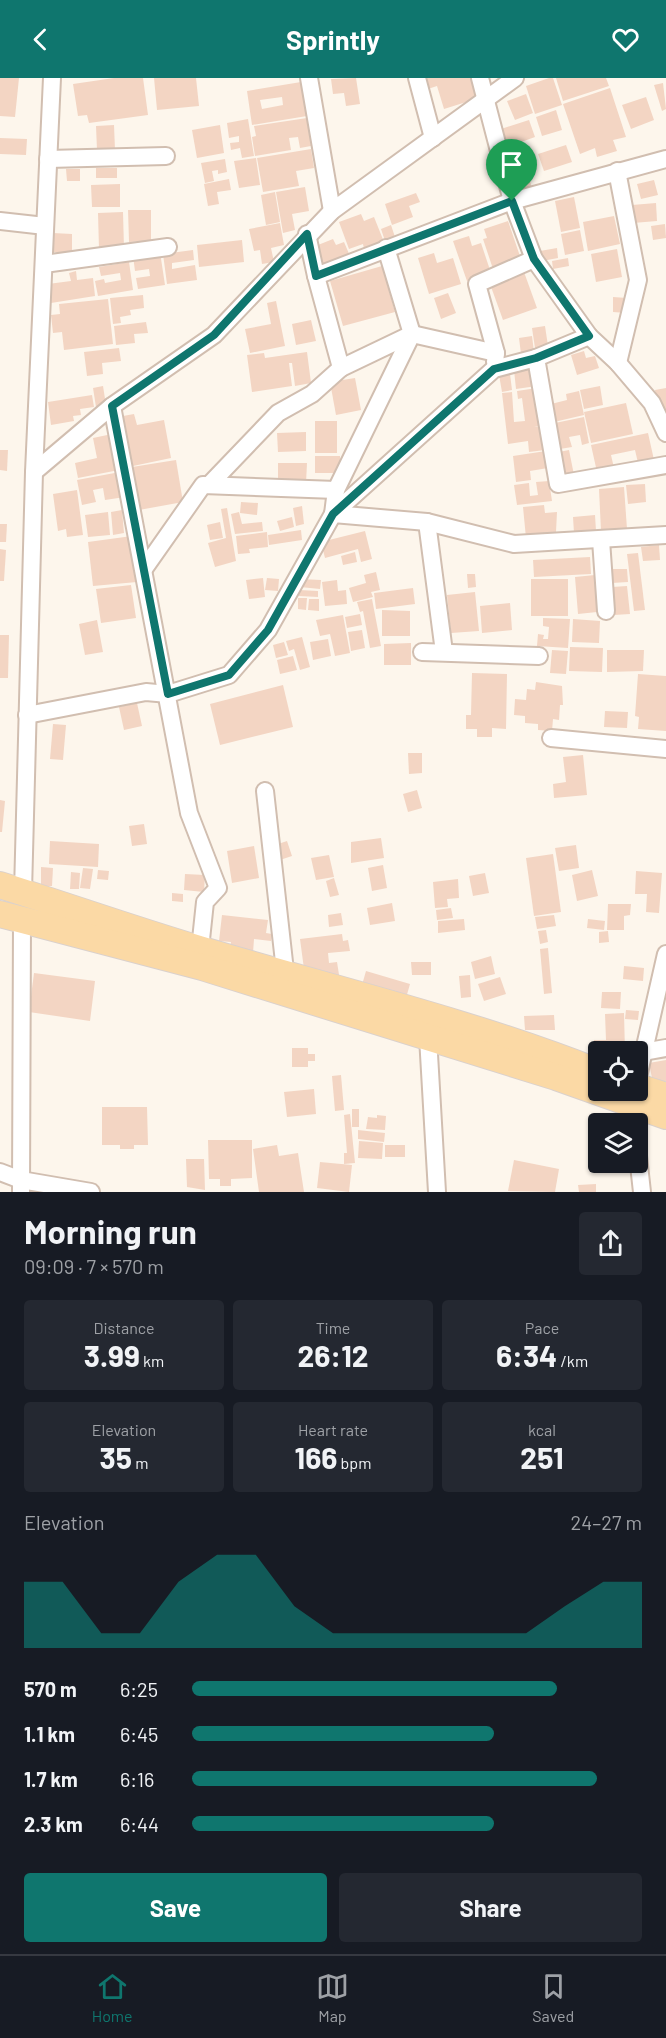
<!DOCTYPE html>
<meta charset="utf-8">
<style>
body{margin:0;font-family:Barlow,sans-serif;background:#242831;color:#f1f3f6;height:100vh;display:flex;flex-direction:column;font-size:22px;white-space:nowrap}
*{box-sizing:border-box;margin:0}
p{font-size:20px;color:#9ea1a6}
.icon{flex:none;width:33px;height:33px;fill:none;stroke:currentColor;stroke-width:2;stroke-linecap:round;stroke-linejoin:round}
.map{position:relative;height:1114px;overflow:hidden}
.sheet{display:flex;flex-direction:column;background:#171b24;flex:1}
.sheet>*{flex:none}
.tools{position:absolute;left:588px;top:963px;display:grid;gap:12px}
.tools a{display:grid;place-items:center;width:60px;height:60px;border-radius:6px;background:#171b24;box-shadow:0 2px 4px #0004;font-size:30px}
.pin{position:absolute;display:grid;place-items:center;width:51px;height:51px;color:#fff;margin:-62px -26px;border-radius:50% 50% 50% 0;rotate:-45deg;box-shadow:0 0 6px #0007}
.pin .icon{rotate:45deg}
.round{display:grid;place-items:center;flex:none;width:63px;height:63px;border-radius:6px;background:#242831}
.summary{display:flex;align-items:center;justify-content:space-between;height:102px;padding:0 24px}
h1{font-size:33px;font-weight:700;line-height:45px}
.stats{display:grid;grid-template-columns:repeat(3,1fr);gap:9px;height:102px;padding:6px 24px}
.stats div{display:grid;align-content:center;border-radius:6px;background:#242831;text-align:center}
.stats b{font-size:30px;font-weight:700}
.stats small{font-size:16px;font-weight:400}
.stats p{font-size:16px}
.chart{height:168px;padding:12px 24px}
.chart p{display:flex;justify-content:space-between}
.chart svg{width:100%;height:108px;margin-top:6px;fill:#0f766e;opacity:.7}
.cta{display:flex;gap:12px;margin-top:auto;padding:12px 24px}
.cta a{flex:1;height:69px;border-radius:6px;background:#0f766e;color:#fff;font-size:24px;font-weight:700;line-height:69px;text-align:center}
.cta a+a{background:#242831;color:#f1f3f6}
ul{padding:0 24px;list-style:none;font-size:20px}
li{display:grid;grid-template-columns:96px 72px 1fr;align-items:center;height:45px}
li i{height:15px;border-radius:8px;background:#0f766e}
header{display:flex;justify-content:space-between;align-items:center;height:78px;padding:0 24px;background:#0f766e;color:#fff;font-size:27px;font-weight:700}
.menu{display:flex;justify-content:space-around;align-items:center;height:84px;border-top:2px solid #363941;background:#171b24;font-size:16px;color:#9ea1a6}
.menu a{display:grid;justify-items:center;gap:3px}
.menu .on{color:#0f766e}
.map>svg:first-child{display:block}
.building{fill:#f3d5c3;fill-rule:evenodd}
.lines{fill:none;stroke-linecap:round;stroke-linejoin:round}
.street-casing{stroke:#d1beb0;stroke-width:20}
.primary-casing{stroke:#dad1cd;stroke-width:28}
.street{stroke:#fff;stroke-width:16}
.primary{stroke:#fbd9a5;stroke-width:26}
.route-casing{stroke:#fff;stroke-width:12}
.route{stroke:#0f766e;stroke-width:8}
</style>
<header><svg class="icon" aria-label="back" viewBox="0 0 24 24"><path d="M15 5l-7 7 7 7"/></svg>Sprintly<svg class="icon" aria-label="heart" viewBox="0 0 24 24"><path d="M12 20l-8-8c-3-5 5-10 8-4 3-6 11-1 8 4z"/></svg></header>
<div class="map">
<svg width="666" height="1114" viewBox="0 0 666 1114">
<rect width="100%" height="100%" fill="#fdf6ec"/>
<!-- building -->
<g class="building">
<polygon points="0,0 19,0 15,39 0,38"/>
<polygon points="114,0 143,0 148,37 89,45 87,37 78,38 73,6"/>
<polygon points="154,0 196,0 199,28 157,32"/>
<polygon points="356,0 360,26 346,28 344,15 333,16 331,1"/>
<polygon points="421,0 473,0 479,20 444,31 437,8 425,12"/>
<polygon points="549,0 553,0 562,27 535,36 526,8"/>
<polygon points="556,0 606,0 609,8 563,23"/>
<path d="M301 4 303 12H306L307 38 252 47 247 13ZM282 19 283 27 262 31 260 22Z"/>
<polygon points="663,5 666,31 662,33 654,7"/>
<polygon points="610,10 626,59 613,62 617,73 597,79 595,70 580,76 563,26"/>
<polygon points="526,16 533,35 515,42 507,23"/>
<polygon points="646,19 654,42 631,51 622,27"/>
<polygon points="556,32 562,52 542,58 536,39"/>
<polygon points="307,40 308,49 312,48 314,60 310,60 311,68 300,70 298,59 289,60 291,72 255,78 252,59 256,58 254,48"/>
<polygon points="248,41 254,78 242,80 240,70 231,72 230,65 239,64 239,58 229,60 227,45"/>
<polygon points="529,42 535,59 507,69 501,51"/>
<polygon points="114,47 115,72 97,72 96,48"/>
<polygon points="220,47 224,75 197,80 192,52"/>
<polygon points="0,60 27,61 26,77 0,76"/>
<polygon points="566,67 572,84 544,93 538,76"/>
<polygon points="311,71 314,90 296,93 299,108 263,114 257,80"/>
<polygon points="256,80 260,107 239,110 234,83"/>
<polygon points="225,81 227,94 218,96 218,92 212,93 214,103 205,105 201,85"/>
<polygon points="525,83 532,111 515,116 507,88"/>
<rect x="96" y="90" width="21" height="10"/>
<polygon points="66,91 80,91 80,103 67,103"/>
<polygon points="229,101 231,112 217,114 219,126 208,128 204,106"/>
<polygon points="654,102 658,117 641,121 637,106"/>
<polygon points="120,106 120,129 92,129 91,107"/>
<polygon points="305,109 309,133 292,136 295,152 283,155 276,114"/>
<polygon points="275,114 280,144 266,147 261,117"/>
<polygon points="416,115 420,124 409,128 413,139 392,147 385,126"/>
<polygon points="574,119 580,150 561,154 555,123"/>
<polygon points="656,125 657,143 633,145 632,127"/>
<polygon points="128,132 151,132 151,163 129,164"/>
<polygon points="123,134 124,171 99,171 98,135"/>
<polygon points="361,136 364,143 374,139 384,164 364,171 363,166 349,171 339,144"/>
<polygon points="614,138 620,166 588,173 583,144"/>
<polygon points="508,143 522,184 494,194 483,161 487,160 484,151"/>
<polygon points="280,145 284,167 271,170 274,184 262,186 260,172 254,173 249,151"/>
<polygon points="665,146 666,160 653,162 651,148"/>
<polygon points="391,147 395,159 385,163 381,151"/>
<polygon points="580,152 584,173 565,177 561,156"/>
<polygon points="53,155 72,156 72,174 52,174"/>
<polygon points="469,158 472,168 481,165 491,195 467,203 453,163"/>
<polygon points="333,161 336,167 344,164 350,178 320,190 314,173 319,171 318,167"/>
<polygon points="242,162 244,184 199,189 197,167"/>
<polygon points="557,170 558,180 542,183 540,173"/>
<polygon points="617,171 622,199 596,204 591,176"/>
<polygon points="193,172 194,182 172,185 172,191 195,187 197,202 167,206 163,176"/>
<polygon points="160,174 165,207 138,211 136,200 150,198 149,191 135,193 133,178"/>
<polygon points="434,175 437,185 453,180 461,206 429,216 418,180"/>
<polygon points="568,180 569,188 553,191 552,183"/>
<polygon points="129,184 133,212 98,218 95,203 104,201 105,205 121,202 120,195 101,198 99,189"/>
<polygon points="382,188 395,234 343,248 330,203"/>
<polygon points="76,193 77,202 93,200 95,218 51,225 48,206 71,203 69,195"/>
<polygon points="524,194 537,230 503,242 490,206"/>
<polygon points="448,215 456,235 441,241 434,220"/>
<polygon points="143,217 144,230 130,232 131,237 120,239 121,245 113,246 110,220"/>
<polygon points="613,219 627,220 626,235 613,234"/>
<polygon points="108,221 113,266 64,272 62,254 53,255 51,237 60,236 59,226"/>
<polygon points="276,223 285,268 250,275 245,251 271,246 267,225"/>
<polygon points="311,242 316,263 296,267 292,246"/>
<polygon points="146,244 148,255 134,256 135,265 116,267 114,248"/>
<polygon points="545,248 548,268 535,270 532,250"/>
<polygon points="532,258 534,274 521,276 519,260"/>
<polygon points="119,270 121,283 102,285 103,296 87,298 84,274"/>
<polygon points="584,273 586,280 595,278 599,290 577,297 571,277"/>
<polygon points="307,274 311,305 295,308 292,285 289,285 292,308 252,314 247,277 264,275 265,280"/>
<polygon points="534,289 537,308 516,311 514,292"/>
<polygon points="510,296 512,312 502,314 499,297"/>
<polygon points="355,300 361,332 336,337 330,304"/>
<polygon points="103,308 106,327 96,329 93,310"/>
<polygon points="600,308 603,327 584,331 580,312"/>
<polygon points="537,310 542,348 534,349 542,349 545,372 529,374 528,363 508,366 502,315 512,314 514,344 525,343 522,320 518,321 517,313"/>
<polygon points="666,310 666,331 658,333 655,312"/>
<polygon points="579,313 584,337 554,344 551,326 567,322 566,316"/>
<polygon points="92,317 94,329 80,331 81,337 73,338 74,343 51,347 48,324"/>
<polygon points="626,325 633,356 591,365 584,334"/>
<polygon points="134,336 137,347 164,342 171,380 133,388 123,338"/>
<polygon points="584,339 589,365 582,367 580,357 569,359 572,369 560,371 555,345"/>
<rect x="315" y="343" width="22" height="32"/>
<polygon points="306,354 306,373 278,374 277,355"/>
<polygon points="648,355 654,382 638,385 635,372 611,377 614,390 597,394 591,367"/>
<polygon points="112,356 119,392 78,400 75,385 97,380 93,360"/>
<polygon points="0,372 8,372 7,393 0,392"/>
<polygon points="569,372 574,397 564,399 559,374"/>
<polygon points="546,373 548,390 530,393 531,402 516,404 513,378"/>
<rect x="315" y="378" width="25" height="17"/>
<polygon points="176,382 183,424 139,432 132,389"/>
<polygon points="278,385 307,385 306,405 278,405"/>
<polygon points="120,394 125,419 105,422 103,410 93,412 96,424 82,427 77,402"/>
<polygon points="549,403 552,423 517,427 514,407 529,405 530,418 538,417 536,404"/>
<polygon points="645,406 646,424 628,426 626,407"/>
<polygon points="624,409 627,451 601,453 599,411"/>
<polygon points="77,412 83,457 67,459 66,451 58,453 53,416"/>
<polygon points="241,424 258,425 257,437 240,435"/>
<polygon points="544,427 545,435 557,434 556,454 526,460 523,429"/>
<polygon points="302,428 304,446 296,448 293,430"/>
<polygon points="227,430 236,483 215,489 208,465 226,460 221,431"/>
<polygon points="122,432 124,455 113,457 111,434"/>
<polygon points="108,434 110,457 88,459 85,437"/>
<polygon points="239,434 242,446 262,444 263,453 235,456 231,436"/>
<polygon points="595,437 596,453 574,455 573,439"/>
<polygon points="292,439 294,449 280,453 277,443"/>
<polygon points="220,444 223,460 210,462 207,447"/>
<polygon points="0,446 7,446 6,464 0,464"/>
<polygon points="301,452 302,462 269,467 268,457"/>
<polygon points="365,453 372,481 361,484 358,471 325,480 321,464"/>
<polygon points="267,454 268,469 249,471 250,475 238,476 236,458"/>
<polygon points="132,458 137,504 93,508 88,464"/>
<polygon points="659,467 660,482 643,483 641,469"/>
<polygon points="0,471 6,472 4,503 0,503"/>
<polygon points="355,474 357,484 343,487 341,478"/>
<polygon points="638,475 645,532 634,533 627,476"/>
<polygon points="590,479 591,496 534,499 533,482"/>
<polygon points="612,491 627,491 628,504 612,505"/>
<polygon points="376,494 380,512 371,514 373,519 353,524 349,510 366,505 364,497"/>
<polygon points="467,496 475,496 476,509 468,510"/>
<polygon points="595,497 597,534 578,536 575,499"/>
<polygon points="263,500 265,519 249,521 246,502"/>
<polygon points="267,500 279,501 278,513 265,512"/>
<polygon points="301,501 321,502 320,511 300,509"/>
<rect x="531" y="501" width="37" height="37"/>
<polygon points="337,502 338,513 346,512 347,526 325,528 322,504"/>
<polygon points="131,507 136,540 101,545 96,511"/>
<polygon points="627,508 630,536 614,537 612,509"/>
<polygon points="413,510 415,526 376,531 374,515"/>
<polygon points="299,512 318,513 318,519 299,518"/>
<polygon points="475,514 479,553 451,555 447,517"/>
<polygon points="298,520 307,520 306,532 298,531"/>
<polygon points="309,521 319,521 319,533 308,532"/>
<polygon points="372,521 381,568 370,570 363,533 360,534 357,524"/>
<polygon points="510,525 512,552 482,555 480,528"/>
<polygon points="382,532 410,533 410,558 382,558"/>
<polygon points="360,536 362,547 347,550 345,539"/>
<polygon points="343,537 350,575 335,578 330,556 320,558 316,542"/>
<polygon points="543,540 570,541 568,570 537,568 538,556 544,557 543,561 548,561 549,549 543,548"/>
<polygon points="573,541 600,543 599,565 572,564"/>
<polygon points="97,542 103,574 85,577 79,546"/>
<polygon points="362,552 365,570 351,573 348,554"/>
<polygon points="0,557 9,557 8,600 0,600"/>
<polygon points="302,559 310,589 300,592 294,571 289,573 286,563"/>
<polygon points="328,561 331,578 313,582 310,564"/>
<polygon points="284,564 288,577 276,580 273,567"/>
<polygon points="411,565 411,587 384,587 384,566"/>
<polygon points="570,569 603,570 602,594 569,593"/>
<polygon points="552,572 568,573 566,596 550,595"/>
<polygon points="607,572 644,572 643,593 607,594"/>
<polygon points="293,578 297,592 280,596 277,582"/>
<polygon points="472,595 507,596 506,651 492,650 492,659 477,659 477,651 466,651 466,637 471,637"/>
<polygon points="638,596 666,598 666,653 638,651 639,639 635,638"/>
<polygon points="536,604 562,608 563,627 560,627 559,642 553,641 552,653 538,652 538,646 525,645 525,638 514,637 515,621 526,622 527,611 535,612"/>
<polygon points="283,607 293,649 220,667 210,626"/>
<polygon points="137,625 142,648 124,652 119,629"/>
<polygon points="605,633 628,634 627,650 604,649"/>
<polygon points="53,646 66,647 63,682 50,681"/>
<polygon points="408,675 422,675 422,695 409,696"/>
<polygon points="583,677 587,717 554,720 553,706 566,704 563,679"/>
<polygon points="417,712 422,730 408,734 403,716"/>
<polygon points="0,722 5,723 2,754 0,754"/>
<polygon points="144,746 147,766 132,768 129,748"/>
<polygon points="381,760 384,780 351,785 351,764"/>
<polygon points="50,763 99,766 98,789 49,786"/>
<polygon points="287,763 292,778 277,783 272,768"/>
<polygon points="576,767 579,790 559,793 555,770"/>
<polygon points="254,768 259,800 232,805 227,773"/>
<polygon points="553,776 561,834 534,838 526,780"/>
<polygon points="329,777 334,799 316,802 311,780"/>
<polygon points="383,787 387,810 372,813 368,790"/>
<polygon points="41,789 53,790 52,808 41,808"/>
<polygon points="83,790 93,791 90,811 80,810"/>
<polygon points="98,792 109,793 108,802 97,801"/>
<polygon points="592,792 598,818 577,823 572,797"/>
<polygon points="636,793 662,795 659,835 646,834 647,816 635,816"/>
<polygon points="71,794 80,795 79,811 70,811"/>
<polygon points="485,795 489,815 473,818 469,798"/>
<polygon points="185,796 205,797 204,814 184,812"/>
<polygon points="334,800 339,817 330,819 326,803"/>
<polygon points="458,801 459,820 447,821 448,829 435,830 433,804"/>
<polygon points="172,815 183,816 183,824 172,823"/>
<polygon points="392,825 395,843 370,847 367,830"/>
<polygon points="608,826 631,826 630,837 624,838 624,852 607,852"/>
<polygon points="451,830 453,840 437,842 436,832"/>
<polygon points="341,835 343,847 329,849 328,837"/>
<polygon points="222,837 268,842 266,855 272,856 271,863 254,861 253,875 230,872 231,864 219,863"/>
<polygon points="554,837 556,848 537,851 535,839"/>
<polygon points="464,841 465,852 438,855 438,843"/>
<polygon points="588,841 605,843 604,852 587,850"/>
<polygon points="546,852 548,864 540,866 538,853"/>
<polygon points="608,853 609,864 599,865 599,854"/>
<polygon points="342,856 343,863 348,862 350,873 328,875 329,885 337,884 340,903 304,891 300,861"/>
<polygon points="548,870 552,915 544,916 540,871"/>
<polygon points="491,878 495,896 475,901 471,884"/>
<polygon points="411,884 431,884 431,897 412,897"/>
<polygon points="624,888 644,890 643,903 623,901"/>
<polygon points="366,893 410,906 406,920 362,907"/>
<polygon points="34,895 95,903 90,943 29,934"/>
<polygon points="470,897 471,919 461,920 459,898"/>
<polygon points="500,899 506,916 484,923 478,906"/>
<polygon points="602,914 621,914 620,931 601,930"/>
<polygon points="626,932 639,933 638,942 625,941"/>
<polygon points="624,935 625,974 598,974 598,979 594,979 594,962 606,962 605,936"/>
<polygon points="554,937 555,952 525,952 524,938"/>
<polygon points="292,970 308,970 308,976 315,976 315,983 308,983 308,989 292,989"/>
<polygon points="666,982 666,1003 653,1005 649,985"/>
<polygon points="341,997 344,1032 335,1033 332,998"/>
<polygon points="314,1011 316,1036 287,1039 284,1014"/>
<polygon points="102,1029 147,1029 148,1067 134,1067 134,1071 120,1071 120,1067 102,1067"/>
<rect x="352" y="1031" width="7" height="18"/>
<polygon points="350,1036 355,1085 344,1086 344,1075 347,1075 344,1037"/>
<polygon points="377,1037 386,1038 385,1052 366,1051 368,1039 377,1040"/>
<polygon points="358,1052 385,1055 384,1064 358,1061"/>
<polygon points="208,1062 252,1062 252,1100 231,1101 231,1108 220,1108 220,1101 209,1101"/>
<polygon points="359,1063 383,1065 382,1081 358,1080"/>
<polygon points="277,1067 279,1078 298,1075 304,1114 259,1114 253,1071"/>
<rect x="385" y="1067" width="20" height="12"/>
<polygon points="186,1081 204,1081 205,1112 187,1109"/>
<polygon points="514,1082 559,1091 555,1114 508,1113"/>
<polygon points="320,1084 352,1087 349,1114 317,1110"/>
<polygon points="596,1106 596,1114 579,1114 578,1107"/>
</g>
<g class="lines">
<!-- street casing -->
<g class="street-casing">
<g id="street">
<polyline points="309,0 332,133"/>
<polyline points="417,0 433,60"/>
<polyline points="480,0 512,123 534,181 589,258 618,285 652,325 666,355"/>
<polyline points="48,81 166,78"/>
<polyline points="617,93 638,202 618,285"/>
<polyline points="0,143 45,148"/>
<polyline points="307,156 316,198 512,123 666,81"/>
<polyline points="44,186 168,169"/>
<polyline points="589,258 536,280 558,406 666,387"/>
<polyline points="495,284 496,275 477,206 534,181"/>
<polyline points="341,290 412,256 496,275"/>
<polyline points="112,328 189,735 218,810 205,824 200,871"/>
<polyline points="34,394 112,328 214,257 332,133 515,0"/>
<polyline points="210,406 278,335 312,316 341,290 316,198"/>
<polyline points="333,436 427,444 514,466 666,457"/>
<polyline points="333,436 336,412 412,256 386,170"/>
<polyline points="427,444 444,574"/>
<polyline points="601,462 606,533"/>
<polyline points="144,491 203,407 336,412"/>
<polyline points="422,574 539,578"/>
<polyline points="27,637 146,614 168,616 229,597 268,552 333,436 494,291 536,280"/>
<polyline points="551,660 666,671"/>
<polyline points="265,713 285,893"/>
<polyline points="23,814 34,394 52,0"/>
<polyline points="428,959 437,1114"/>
<polyline points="643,974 666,970"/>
<polyline points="638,999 666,876"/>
<polyline points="638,1078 642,1114"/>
<polyline points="0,1094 21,1102 91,1114"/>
<polyline points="21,1114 22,844"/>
</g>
</g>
<!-- primary casing -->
<g class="primary-casing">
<g id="primary">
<path d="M0 807C67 828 132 851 199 871 332 911 469 943 598 994"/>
<polyline points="0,836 202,889 556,999 666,1038"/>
<polyline points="638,1009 666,1018"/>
</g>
</g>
<!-- street -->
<use href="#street" class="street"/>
<!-- primary -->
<use href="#primary" class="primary"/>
</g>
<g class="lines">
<!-- route casing -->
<g class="route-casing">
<polygon id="route" points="512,123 534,181 589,258 536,280 494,291 333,436 268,552 229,597 168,616 112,328 214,257 307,156 316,198"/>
</g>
<!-- route -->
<use href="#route" class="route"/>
</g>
</svg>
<div class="tools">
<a><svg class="icon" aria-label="locate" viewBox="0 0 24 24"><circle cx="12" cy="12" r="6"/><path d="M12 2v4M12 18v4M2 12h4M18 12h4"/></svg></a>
<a><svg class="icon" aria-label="layers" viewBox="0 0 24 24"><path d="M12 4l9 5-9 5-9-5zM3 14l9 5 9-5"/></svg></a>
</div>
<div class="pin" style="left:512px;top:123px;background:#1e9e55"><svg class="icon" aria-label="arrive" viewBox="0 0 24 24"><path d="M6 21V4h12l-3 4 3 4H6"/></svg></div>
</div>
<section class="sheet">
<div class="summary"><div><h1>Morning run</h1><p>09:09 · 7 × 570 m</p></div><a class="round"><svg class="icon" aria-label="share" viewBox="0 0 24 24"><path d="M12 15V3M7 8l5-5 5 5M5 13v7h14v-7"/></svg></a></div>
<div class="stats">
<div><p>Distance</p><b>3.99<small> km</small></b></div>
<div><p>Time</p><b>26:12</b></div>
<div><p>Pace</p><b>6:34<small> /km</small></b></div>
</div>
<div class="stats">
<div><p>Elevation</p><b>35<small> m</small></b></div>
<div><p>Heart rate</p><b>166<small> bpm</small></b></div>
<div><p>kcal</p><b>251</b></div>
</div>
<div class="chart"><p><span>Elevation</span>24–27 m</p>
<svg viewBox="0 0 160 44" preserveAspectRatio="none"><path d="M0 44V17L10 17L20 38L30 38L40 17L50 6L60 6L70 27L80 38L90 38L100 38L110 38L120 38L130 38L140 27L150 17L160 17V44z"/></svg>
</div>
<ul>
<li><b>570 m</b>6:25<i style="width:81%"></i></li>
<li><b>1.1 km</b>6:45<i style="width:67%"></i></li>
<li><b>1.7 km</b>6:16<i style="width:90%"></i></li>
<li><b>2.3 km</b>6:44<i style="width:67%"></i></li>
</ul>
<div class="cta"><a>Save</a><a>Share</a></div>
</section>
<nav class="menu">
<a class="on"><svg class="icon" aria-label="home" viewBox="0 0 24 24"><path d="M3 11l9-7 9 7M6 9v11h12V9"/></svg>Home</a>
<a><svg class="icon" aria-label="map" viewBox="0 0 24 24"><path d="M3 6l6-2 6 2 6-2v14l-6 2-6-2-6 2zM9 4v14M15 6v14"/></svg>Map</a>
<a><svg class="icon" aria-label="saved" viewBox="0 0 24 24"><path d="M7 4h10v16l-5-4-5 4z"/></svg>Saved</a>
</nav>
